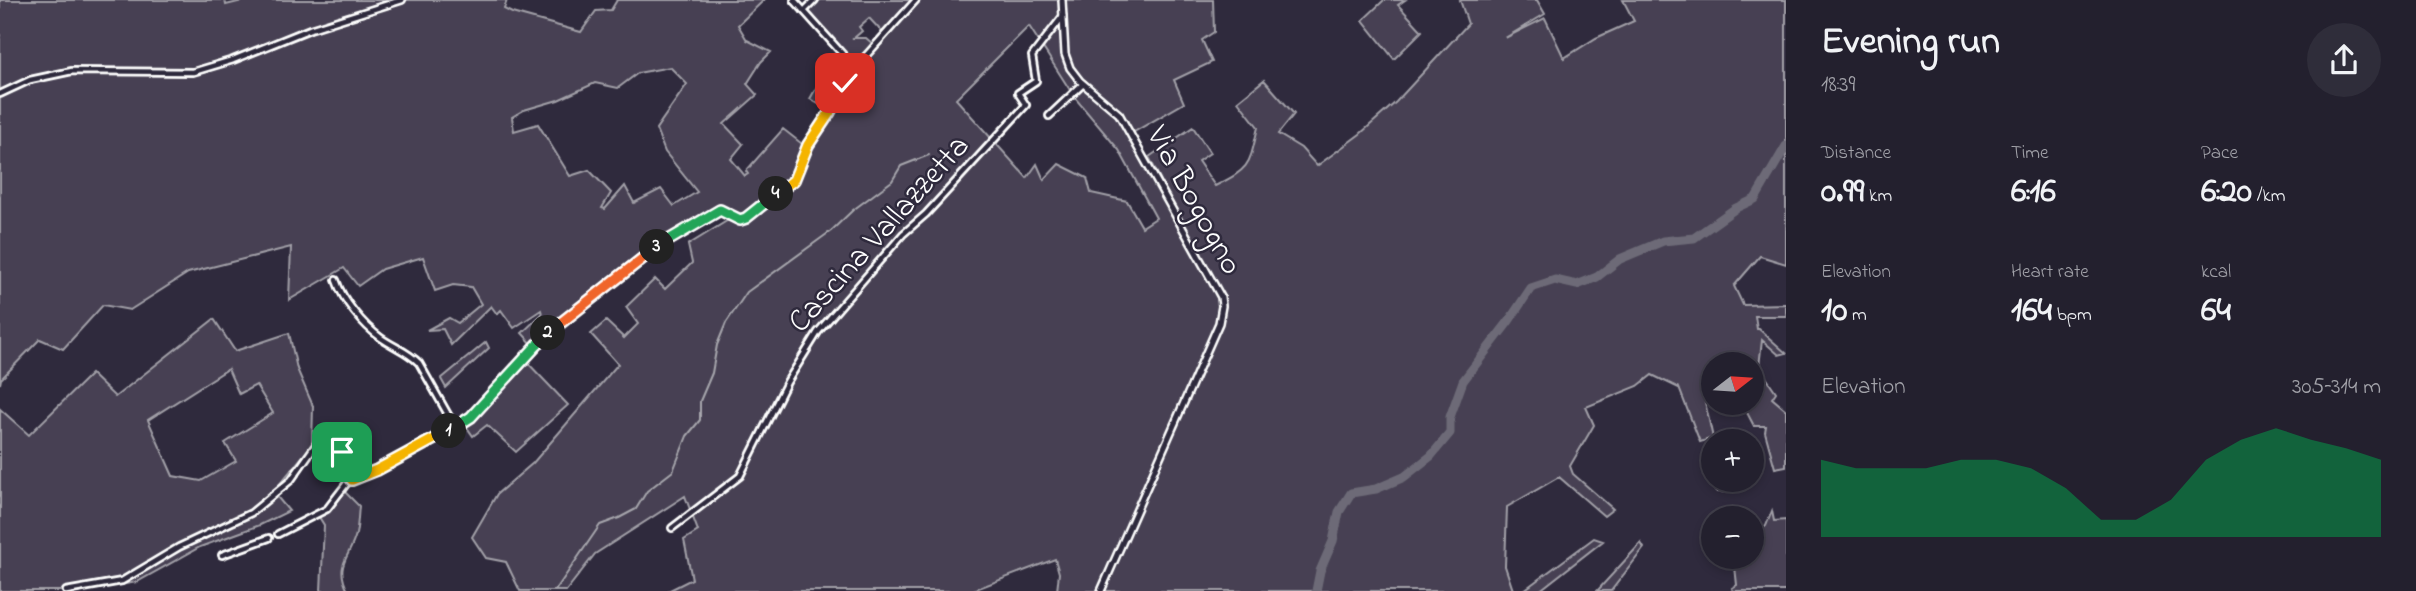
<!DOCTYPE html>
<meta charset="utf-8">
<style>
body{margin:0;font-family:"Indie Flower",sans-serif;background:#2f2d3a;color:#f1f3f6;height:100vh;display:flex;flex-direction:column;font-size:26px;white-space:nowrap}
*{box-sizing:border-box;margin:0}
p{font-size:23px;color:#a3a3aa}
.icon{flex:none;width:38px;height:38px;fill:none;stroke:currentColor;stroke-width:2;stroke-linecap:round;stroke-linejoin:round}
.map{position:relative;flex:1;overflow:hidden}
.side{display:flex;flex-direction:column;background:#23202e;width:630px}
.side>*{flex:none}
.needle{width:46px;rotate:73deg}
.fabs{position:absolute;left:1701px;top:352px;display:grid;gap:14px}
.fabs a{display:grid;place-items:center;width:63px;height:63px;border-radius:50%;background:#23202e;box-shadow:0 4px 10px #0003,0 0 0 2px #403e4a;font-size:35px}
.pin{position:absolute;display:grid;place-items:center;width:60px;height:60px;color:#fff;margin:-30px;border-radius:14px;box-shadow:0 4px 10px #0006}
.km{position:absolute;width:35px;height:35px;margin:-18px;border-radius:50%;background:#222;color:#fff;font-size:19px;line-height:35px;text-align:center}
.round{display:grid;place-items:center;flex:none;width:74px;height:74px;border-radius:37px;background:#2f2d3a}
.summary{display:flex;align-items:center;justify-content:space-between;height:119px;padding:0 35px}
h1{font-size:38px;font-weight:700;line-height:52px}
.stats{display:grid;grid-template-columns:repeat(3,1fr);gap:10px;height:119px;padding:7px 35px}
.stats div{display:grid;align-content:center}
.stats b{font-size:35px;font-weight:700}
.stats small{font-size:19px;font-weight:400}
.stats p{font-size:19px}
.chart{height:196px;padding:14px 35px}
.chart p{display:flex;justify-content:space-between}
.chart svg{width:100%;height:126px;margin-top:7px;fill:#0b8043;opacity:.7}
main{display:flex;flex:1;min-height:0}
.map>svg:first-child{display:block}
.green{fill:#464152;stroke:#a2a0a8;stroke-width:2;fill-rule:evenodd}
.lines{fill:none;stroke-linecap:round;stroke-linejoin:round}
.stream{stroke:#a7a6ad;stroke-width:2}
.river{stroke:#6d6a77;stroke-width:9}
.street-casing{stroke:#fff;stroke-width:10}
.secondary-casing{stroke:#fff;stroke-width:10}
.street{stroke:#2f2a3d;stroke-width:4.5}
.secondary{stroke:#2f2a3d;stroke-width:5}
.split-1-casing{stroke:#fff;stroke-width:14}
.split-2-casing{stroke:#fff;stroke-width:14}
.split-3-casing{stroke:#fff;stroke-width:14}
.split-4-casing{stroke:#fff;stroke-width:14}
.split-5-casing{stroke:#fff;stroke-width:14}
.split-1{stroke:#f5b400;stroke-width:9}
.split-2{stroke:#22a559;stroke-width:9}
.split-3{stroke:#f0652b;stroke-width:9}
.split-4{stroke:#22a559;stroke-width:9}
.split-5{stroke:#f5b400;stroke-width:9}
.labels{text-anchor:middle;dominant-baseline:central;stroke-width:5;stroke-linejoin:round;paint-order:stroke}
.street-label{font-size:32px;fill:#fff;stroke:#2f2a3d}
</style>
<main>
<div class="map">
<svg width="1786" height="591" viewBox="0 0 1786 591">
<rect width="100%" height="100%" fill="#2f2a3d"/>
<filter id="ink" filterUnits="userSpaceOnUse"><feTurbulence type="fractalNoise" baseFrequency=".0143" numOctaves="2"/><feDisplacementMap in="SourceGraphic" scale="14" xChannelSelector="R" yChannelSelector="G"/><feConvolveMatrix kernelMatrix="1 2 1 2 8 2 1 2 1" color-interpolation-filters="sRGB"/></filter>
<g filter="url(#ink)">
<!-- green -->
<g class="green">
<path d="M0 0H225L226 5 246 0H507L504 9 512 13 581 32 596 11 611 10 617 0H764L738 25 747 40 771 52 761 62 747 84 757 95 724 124 743 144 731 159 745 176 748 174 746 171 783 129 806 147 797 173 808 147 826 122 856 69 917 0H1060L1063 56 1067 68 1075 79 1114 113 1183 231 1186 230 1149 157 1193 127 1210 153 1198 161 1215 186C1251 168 1249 166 1258 127L1238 101 1264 80 1294 114 1278 134 1301 148 1317 166 1360 134 1396 102 1468 24 1460 0H1537L1545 14 1505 38 1545 18 1564 58 1596 38 1634 21 1623 0H1786V264L1760 256 1734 286 1743 305 1786 304V316H1755L1757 329H1759L1786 353 1779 355 1762 340 1759 367 1776 392 1772 398 1786 410V466L1775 468 1765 432 1766 426H1754L1742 403 1752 402V364H1713V398L1705 402 1713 438 1700 442 1679 388 1652 375 1638 386 1586 407 1594 425 1570 466 1573 474 1613 509 1604 516 1559 477 1507 507 1505 566 1513 590H1524L1594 538 1603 541 1539 591H1057L1059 573 1055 559 971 591H668L692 579 684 540 698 531 685 496 595 554 566 591H520L506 562 486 558 472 537 497 494 533 463 618 364 591 334 606 321 624 338 638 324 626 307 655 279 665 289 692 263 688 245 730 219 740 221 746 219 769 199 740 218 726 210 719 209 653 247 551 327 533 345 522 333 542 314 541 310 514 328 501 310 497 314 491 306 451 345 443 329 427 330 449 318 458 323 481 304 471 287 453 285 435 291 423 257 382 269 358 286 344 268 289 300 291 247 188 273 130 310 103 305 63 349 40 339 1 379 0 384ZM1029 26 1075 98 1119 150 1156 218 1142 227 1127 201 1091 193 1087 178 1059 164 1044 180 1037 164 1027 178 956 99ZM670 67 687 84 656 129 665 152 697 192 674 206 661 189 634 203 625 186 605 209 602 208 611 193 589 170 570 176 538 124 514 131 512 117 524 110 558 100 595 83 618 88 638 73Z"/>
<polygon points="814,0 914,0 886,32 882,32 869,18 859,27 862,31 854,38 866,38 873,44 855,65 804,10"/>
<polygon points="1063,0 1213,0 1214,32 1202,40 1212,62 1174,80 1184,103 1132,133 1121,113 1084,81 1071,63 1067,53"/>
<polygon points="1384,0 1405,0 1398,5 1422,31 1394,59 1363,20"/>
<polygon points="844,59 852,68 829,110 810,99 820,81 824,82 834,67"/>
<path d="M214 319 235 351 289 333 297 369 313 406 312 445 273 492 289 511 260 525 200 547 137 582 84 591H0V409L29 435 91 374 115 397ZM228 369 239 394 256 385 273 413 225 443 236 461 201 481 173 476 148 420Z"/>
<polygon points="486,342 489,348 446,388 441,379"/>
<polygon points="525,360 568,405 516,452 487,425 473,436 464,423"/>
<polygon points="1710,462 1713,480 1744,480 1724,492 1717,492 1713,488 1705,463"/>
<path d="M345 492 359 506C358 515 358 525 356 534 350 558 334 564 348 591H321L324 525 319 517 329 510Z"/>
<polygon points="1772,511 1774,521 1786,520 1786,591 1733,591 1732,588 1737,585 1734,557 1752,556 1752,537 1766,526"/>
<polygon points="1641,543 1644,548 1611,591 1597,591"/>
</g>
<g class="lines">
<!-- stream -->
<polyline class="stream" points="555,591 600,525 619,518 636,509 647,491 673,471 687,436 700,420 700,401 712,373 717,345 726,323 747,292 831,231 853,210 892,181 901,166 929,155"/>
<!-- river -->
<polyline class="river" points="1316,591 1320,571 1333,541 1339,512 1351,493 1376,489 1404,477 1431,456 1450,433 1450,417 1463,381 1509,321 1531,288 1555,280 1577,285 1597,277 1620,259 1663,241 1694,238 1736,208 1755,199 1786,146"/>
<!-- street casing -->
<g class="street-casing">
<g id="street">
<polyline points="794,0 855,68"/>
<polyline points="804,11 815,0"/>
<polyline points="0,94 30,80 72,71 193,72 233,60 310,29 402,0"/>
<polyline points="1049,116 1083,84"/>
<path d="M336 280C343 301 363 325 381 338 394 347 408 352 419 363L455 427"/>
<polyline points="350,479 377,470 471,417 552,329 648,253 720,210 740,220 745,218 794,180 808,145 855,68 916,0"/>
<polyline points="672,528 740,476 787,382 818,332 903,234 926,214 1026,105 1018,93 1036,81 1032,56 1063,16"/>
<polyline points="278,534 327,509 350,479"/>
<polyline points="222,555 269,538"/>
<path d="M66 591 122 581 179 547 251 513 291 480 317 443 323 440C345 445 342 462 350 479"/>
</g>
</g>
<!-- secondary casing -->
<g class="secondary-casing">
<polyline id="secondary" points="1062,0 1065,54 1070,68 1080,81 1119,114 1221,297 1222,306 1219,323 1101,591"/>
</g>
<!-- street -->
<use href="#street" class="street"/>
<!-- secondary -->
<use href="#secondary" class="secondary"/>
</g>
</g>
<g class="lines" filter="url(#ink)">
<!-- split-1 casing -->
<g class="split-1-casing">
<polyline id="split-1" points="342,452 347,474 352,480 377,470 449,431"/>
</g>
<!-- split-2 casing -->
<g class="split-2-casing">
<polyline id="split-2" points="449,431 471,417 548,333"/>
</g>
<!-- split-3 casing -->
<g class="split-3-casing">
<polyline id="split-3" points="548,333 657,247"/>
</g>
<!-- split-4 casing -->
<g class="split-4-casing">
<polyline id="split-4" points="657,247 720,210 740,220 746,218 776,194"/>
</g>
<!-- split-5 casing -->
<g class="split-5-casing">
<polyline id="split-5" points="776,194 794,180 808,145 830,112 845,83"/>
</g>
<!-- split-1 -->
<use href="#split-1" class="split-1"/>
<!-- split-2 -->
<use href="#split-2" class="split-2"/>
<!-- split-3 -->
<use href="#split-3" class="split-3"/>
<!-- split-4 -->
<use href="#split-4" class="split-4"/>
<!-- split-5 -->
<use href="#split-5" class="split-5"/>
</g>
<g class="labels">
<!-- street labels -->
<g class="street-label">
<text transform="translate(1193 201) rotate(61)">Via Bogogno</text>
<text transform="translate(880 235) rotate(-48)">Cascina Vallazzetta</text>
</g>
</g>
</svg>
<div class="fabs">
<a><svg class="needle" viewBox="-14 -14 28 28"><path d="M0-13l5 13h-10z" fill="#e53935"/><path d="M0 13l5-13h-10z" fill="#a3a3aa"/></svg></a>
<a>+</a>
<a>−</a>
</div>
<div class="pin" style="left:342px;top:452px;background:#1e9e55"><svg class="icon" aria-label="arrive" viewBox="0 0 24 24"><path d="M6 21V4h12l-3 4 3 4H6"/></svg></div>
<div class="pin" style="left:845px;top:83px;background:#d93025"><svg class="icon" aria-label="check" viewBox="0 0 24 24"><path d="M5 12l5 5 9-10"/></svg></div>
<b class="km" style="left:449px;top:431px">1</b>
<b class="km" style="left:548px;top:333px">2</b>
<b class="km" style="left:657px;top:247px">3</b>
<b class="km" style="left:776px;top:194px">4</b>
</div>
<section class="side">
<div class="summary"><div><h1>Evening run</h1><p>18:39</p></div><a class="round"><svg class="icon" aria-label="share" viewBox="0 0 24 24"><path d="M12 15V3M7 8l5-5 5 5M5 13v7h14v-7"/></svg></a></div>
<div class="stats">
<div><p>Distance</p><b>0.99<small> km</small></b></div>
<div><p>Time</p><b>6:16</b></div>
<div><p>Pace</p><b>6:20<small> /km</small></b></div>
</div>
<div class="stats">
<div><p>Elevation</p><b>10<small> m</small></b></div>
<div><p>Heart rate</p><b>164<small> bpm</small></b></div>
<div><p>kcal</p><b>64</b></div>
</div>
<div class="chart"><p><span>Elevation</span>305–314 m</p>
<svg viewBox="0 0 160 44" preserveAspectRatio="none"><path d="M0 44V17L10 20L20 20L30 20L40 17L50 17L60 20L70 27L80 38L90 38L100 31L110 17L120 10L130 6L140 10L150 13L160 17V44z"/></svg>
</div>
</section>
</main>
